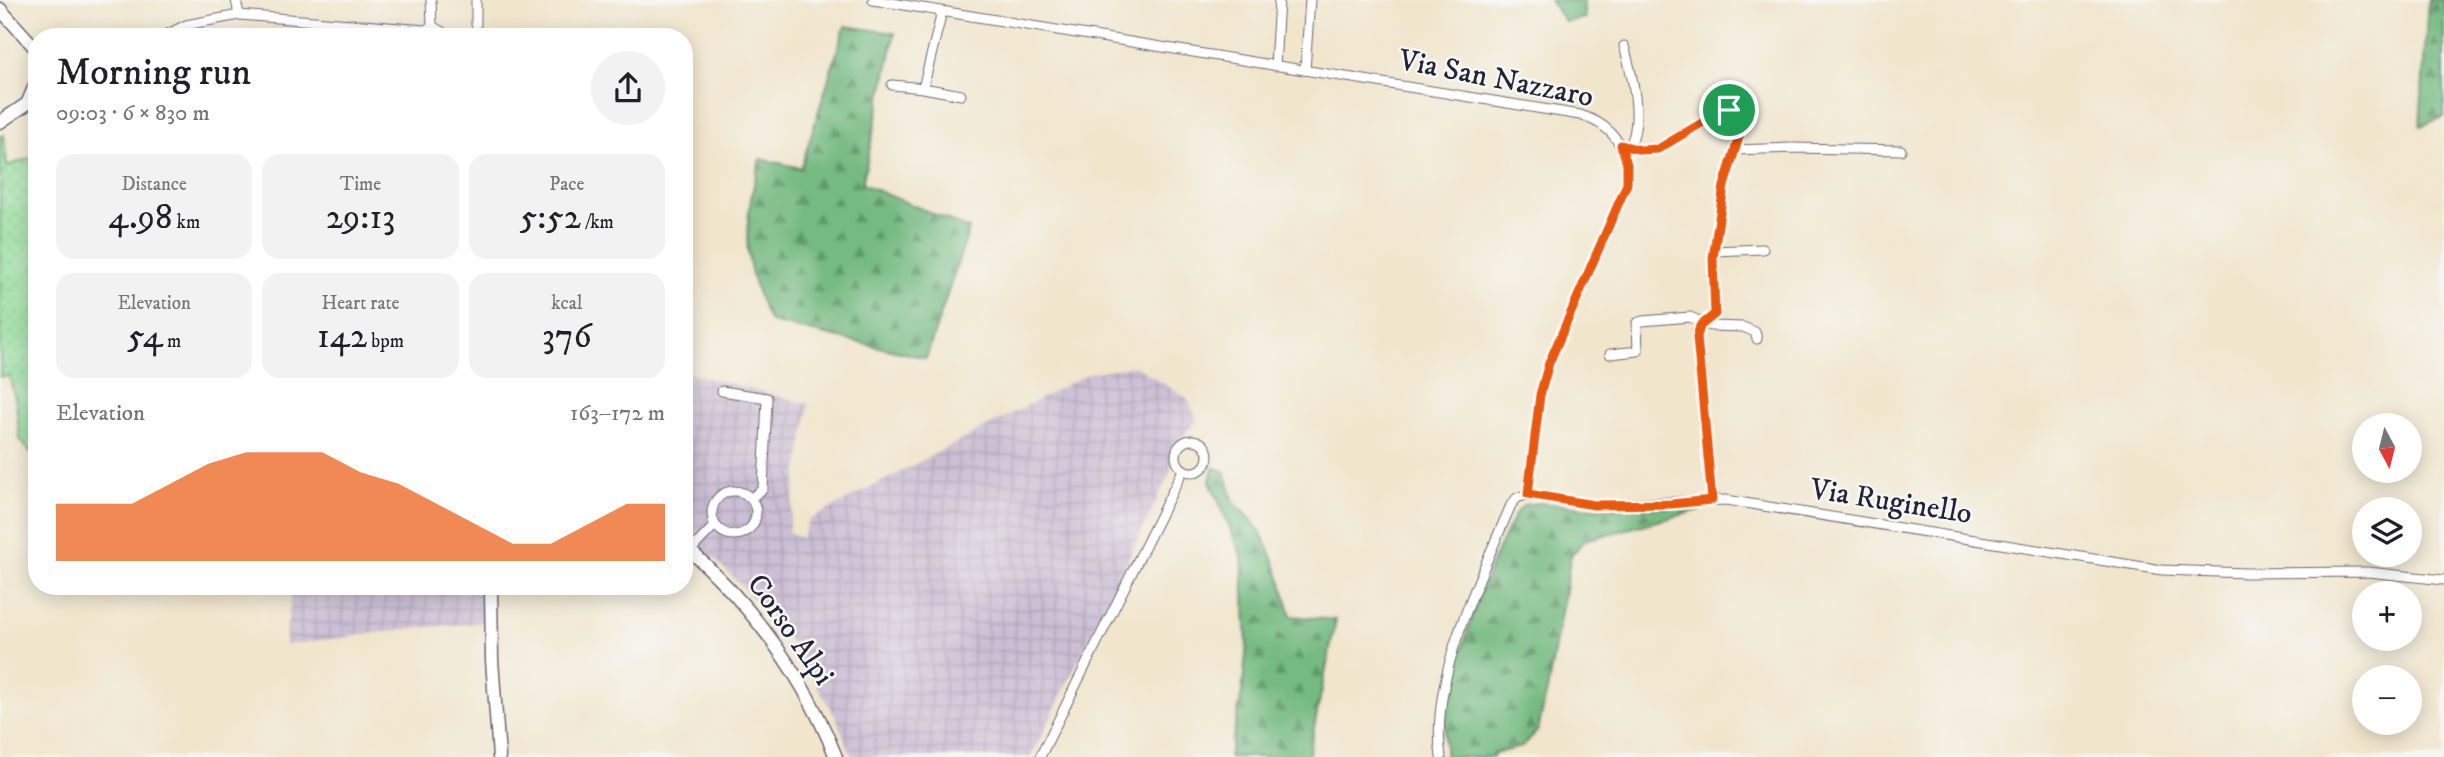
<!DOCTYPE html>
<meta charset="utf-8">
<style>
body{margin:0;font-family:"IM FELL DW Pica",serif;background:#f2f2f2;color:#202124;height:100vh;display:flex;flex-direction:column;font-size:26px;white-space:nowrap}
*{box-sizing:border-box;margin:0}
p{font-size:23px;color:#757577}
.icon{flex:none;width:38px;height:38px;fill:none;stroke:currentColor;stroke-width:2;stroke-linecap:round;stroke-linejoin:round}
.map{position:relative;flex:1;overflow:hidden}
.drawer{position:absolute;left:28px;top:28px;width:665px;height:567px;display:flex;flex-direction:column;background:#fff;border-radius:28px;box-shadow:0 4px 18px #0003}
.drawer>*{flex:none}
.needle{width:46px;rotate:173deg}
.tools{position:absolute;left:2352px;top:413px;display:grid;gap:14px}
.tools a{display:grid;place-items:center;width:70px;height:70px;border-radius:50%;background:#fff;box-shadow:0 4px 18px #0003;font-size:35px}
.pin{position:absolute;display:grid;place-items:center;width:60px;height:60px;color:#fff;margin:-30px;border:4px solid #fff;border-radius:50%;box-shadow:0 2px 7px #0007}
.round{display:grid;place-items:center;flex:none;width:74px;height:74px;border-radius:37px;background:#f2f2f2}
.head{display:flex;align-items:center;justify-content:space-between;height:119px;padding:0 28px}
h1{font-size:38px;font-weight:600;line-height:52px}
.figures{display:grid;grid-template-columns:repeat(3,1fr);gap:10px;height:119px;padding:7px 28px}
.figures div{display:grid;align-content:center;border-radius:18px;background:#f2f2f2;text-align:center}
.figures b{font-size:35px;font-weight:600}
.figures small{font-size:19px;font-weight:400}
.figures p{font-size:19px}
.chart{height:196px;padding:14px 28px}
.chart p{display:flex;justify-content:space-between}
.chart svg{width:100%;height:126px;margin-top:7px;fill:#ea580c;opacity:.7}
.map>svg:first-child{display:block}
.industrial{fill:url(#industrial-grid)}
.grass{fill:url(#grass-dots);stroke:#597e69;stroke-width:2}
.forest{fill:url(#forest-firs);stroke:#4b6e5e;stroke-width:2}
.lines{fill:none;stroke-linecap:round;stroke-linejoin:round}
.street-casing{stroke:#6a666e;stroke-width:11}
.secondary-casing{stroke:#6a666e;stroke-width:15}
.street{stroke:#fff;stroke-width:9}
.secondary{stroke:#fff;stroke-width:12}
.route-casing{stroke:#fff;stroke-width:14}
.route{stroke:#ea580c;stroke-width:9}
.labels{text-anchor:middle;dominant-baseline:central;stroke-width:5;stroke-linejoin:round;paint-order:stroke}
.street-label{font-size:30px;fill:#22223b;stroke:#f6f6f2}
</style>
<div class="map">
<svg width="2444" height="757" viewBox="0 0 2444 757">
<defs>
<pattern id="industrial-grid" width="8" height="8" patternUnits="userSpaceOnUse" patternTransform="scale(1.75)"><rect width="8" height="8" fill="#ccbed4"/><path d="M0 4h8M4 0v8" fill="none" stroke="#afa3b7"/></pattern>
<pattern id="grass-dots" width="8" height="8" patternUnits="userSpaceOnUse" patternTransform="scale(1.75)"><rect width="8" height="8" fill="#90da97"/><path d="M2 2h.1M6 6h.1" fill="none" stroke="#7cbb83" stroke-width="1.8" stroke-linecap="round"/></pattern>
<pattern id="forest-firs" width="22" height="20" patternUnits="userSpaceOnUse" patternTransform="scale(1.75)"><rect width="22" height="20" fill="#74ba80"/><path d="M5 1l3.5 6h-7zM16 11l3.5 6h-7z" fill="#5f976a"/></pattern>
</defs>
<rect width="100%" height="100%" fill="#f6f6f2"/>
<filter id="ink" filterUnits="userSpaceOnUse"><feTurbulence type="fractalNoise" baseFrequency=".0143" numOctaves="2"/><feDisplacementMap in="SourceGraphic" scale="14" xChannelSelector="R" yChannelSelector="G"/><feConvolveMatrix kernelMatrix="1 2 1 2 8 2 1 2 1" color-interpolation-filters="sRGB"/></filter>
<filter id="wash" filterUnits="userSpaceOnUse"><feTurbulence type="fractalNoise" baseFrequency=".00686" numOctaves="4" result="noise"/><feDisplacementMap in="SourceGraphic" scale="28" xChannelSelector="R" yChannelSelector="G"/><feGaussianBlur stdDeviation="1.57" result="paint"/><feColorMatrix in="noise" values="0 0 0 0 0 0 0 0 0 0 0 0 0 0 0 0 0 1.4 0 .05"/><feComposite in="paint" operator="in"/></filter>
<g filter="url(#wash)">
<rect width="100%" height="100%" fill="#f1e5cc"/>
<!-- industrial -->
<g class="industrial">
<polygon points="1135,366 1188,399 1197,420 1172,448 1172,464 1168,477 1031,757 852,757 836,717 793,645 768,613 684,528 684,372 809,404 788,532 802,538 809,520 1089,373"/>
<polygon points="292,586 485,586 484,622 407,629 285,645"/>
</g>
<!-- grass -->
<polygon class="grass" points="4,135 7,166 37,156 37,455 31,453 20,439 16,402 9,376 0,377 0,137"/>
<!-- forest -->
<g class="forest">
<polygon points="1550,0 1583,0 1585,18 1565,22"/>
<polygon points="2428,0 2444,0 2444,117 2420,126"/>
<path d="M845 26 895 33 862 184 969 229 926 358 770 322C739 261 744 222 760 159L801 168Z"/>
<path d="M1213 468 1225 471 1234 503C1267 527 1281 578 1291 616L1336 620 1308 757H1229L1242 693 1247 644 1242 556 1210 481Z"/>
<path d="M1540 503 1593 508 1671 507 1700 504V510L1585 540 1571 555 1548 686 1538 730 1522 747 1495 753 1493 757H1446C1442 732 1447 711 1452 687 1467 627 1486 568 1516 513L1524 505Z"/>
</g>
</g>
<g filter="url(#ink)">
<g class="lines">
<!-- street casing -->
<g class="street-casing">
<g id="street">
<polyline points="236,0 239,15"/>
<polyline points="431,0 432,26"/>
<path d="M873 0 1580 115C1613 125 1630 149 1627 185L1549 363 1540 395 1528 494"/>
<polyline points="476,24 476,0"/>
<polyline points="432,26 444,33 446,37"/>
<polyline points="162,37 186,25 239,15 425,30 432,26"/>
<path d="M1624 46C1632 74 1644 121 1629 147"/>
<polyline points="1275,66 1279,0"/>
<polyline points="1305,70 1310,0"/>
<polyline points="892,85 923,88 942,12"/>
<polyline points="923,88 961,95"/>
<path d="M1621 145 1641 150 1658 149 1722 111C1732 109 1737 111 1743 119V127L1724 186 1713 258 1715 314 1697 331 1712 500"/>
<polyline points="1734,150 1792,148 1901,150"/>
<polyline points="1714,251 1763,249"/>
<polyline points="1610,354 1638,351 1637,323 1642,321 1690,317 1711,326 1743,327 1755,332 1757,339"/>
<polyline points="722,391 767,398 763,489 751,498"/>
<circle cx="1192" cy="456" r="16"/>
<circle cx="734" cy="513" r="22"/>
<polyline points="1528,494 1594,505 1726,500 2162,570 2246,573 2368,572 2444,580"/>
<polyline points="691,550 715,525"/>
<polyline points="1040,757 1183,470"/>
<path d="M1441 757C1429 678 1481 576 1511 505L1517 498 1528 494"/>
</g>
</g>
<!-- secondary casing -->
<g class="secondary-casing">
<g id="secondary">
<polyline points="0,9 37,50"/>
<polyline points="28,102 37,80"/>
<polyline points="0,122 37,97"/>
<path d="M684 545C751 604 803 673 836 757"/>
<polyline points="491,586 492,660 499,757"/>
</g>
</g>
<!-- street -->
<use href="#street" class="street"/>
<!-- secondary -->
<use href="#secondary" class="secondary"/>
</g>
</g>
<g class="lines" filter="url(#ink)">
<!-- route casing -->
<g class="route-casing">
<path id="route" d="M1729 110C1739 113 1743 116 1742 127L1724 186 1713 258 1715 314 1700 326 1697 337 1712 500 1671 504 1594 505 1528 494 1540 395 1549 363 1627 184V164L1621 145 1641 150 1658 149 1722 111Z"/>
</g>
<!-- route -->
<use href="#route" class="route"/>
</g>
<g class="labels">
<!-- street labels -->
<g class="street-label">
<text transform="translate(1496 79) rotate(11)">Via San Nazzaro</text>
<text transform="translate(1891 502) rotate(9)">Via Ruginello</text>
<text transform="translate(790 630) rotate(55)">Corso Alpi</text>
</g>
</g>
</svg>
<div class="tools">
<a><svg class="needle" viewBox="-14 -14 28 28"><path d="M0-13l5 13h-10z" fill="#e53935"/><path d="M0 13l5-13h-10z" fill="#757577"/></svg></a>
<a><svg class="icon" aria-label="layers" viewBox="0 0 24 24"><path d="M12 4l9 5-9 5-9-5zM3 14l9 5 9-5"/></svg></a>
<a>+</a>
<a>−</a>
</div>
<div class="pin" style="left:1729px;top:110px;background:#1e9e55"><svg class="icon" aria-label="arrive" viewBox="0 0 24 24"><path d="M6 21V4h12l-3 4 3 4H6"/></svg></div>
<section class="drawer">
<div class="head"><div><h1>Morning run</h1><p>09:03 · 6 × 830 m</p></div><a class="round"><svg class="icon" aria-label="share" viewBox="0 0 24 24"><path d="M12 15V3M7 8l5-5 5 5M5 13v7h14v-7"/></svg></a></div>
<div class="figures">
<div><p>Distance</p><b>4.98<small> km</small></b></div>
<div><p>Time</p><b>29:13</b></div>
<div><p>Pace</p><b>5:52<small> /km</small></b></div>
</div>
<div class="figures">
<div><p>Elevation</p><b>54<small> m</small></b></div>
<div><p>Heart rate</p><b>142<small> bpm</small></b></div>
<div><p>kcal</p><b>376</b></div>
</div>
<div class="chart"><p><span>Elevation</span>163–172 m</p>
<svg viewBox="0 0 160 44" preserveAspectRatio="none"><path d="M0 44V24L10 24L20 24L30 17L40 10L50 6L60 6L70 6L80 13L90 17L100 24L110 31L120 38L130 38L140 31L150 24L160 24V44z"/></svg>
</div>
</section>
</div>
